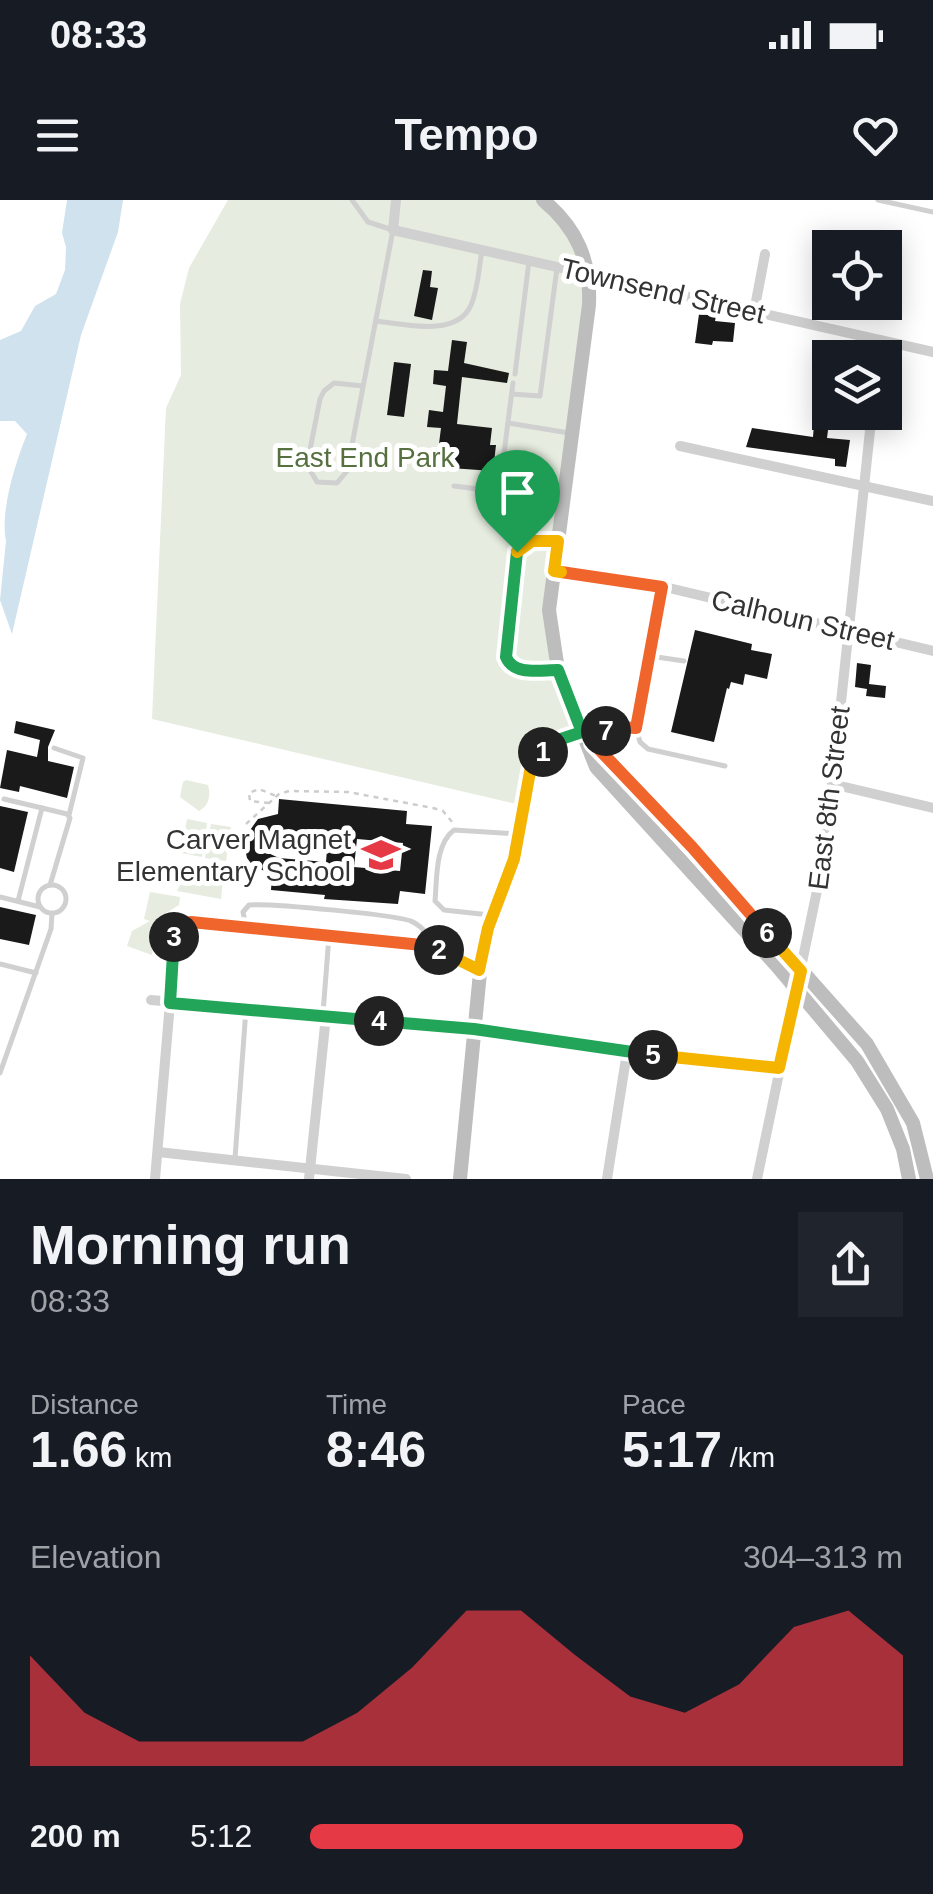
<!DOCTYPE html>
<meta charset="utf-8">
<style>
body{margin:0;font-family:Arial,sans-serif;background:#20242c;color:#f1f3f6;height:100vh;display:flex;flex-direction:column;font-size:38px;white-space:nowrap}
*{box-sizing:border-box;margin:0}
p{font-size:32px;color:#9ea1a6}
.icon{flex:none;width:55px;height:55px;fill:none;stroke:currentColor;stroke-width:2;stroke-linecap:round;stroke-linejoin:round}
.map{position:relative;height:979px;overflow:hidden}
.sheet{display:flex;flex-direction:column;background:#171b24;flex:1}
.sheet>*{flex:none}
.buttons{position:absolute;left:812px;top:30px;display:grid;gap:20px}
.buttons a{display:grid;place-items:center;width:90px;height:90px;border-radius:0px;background:#171b24;box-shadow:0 5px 25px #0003;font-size:50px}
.pin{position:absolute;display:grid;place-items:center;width:85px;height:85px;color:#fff;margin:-102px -42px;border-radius:50% 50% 50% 0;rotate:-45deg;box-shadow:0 0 10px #0007}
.pin .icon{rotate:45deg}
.km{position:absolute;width:50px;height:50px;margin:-25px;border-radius:50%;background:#222;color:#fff;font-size:28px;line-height:50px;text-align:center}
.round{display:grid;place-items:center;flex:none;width:105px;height:105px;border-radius:0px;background:#20242c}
.headline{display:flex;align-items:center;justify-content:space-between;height:170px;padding:0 30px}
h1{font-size:55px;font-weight:800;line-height:75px}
.figures{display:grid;grid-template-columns:repeat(3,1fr);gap:15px;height:170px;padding:10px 30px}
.figures div{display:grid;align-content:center}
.figures b{font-size:50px;font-weight:800}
.figures small{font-size:28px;font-weight:400}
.figures p{font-size:28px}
.chart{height:280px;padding:20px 30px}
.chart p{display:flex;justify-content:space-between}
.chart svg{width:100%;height:180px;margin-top:10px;fill:#e63946;opacity:.7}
ul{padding:0 30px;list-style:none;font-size:32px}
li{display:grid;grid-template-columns:160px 120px 1fr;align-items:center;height:75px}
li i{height:25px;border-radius:12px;background:#e63946}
.status{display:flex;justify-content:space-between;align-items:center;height:70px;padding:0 50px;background:#171b24;direction:ltr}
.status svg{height:28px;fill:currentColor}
header{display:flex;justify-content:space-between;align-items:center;height:130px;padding:0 30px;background:#171b24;font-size:45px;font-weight:800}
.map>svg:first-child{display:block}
.green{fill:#e6ecdf}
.water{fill:#cfe2ee}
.building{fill:#1a1a1a;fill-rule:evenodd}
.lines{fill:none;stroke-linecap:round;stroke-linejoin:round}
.path{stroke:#cdcdcd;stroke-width:2.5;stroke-dasharray:5 5;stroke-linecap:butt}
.lane{stroke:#d0d0d0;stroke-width:5}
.street{stroke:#d0d0d0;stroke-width:10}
.secondary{stroke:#bdbdbd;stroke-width:14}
.split-1-casing{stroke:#fff;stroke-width:20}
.split-2-casing{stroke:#fff;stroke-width:20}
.split-3-casing{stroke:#fff;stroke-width:20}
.split-4-casing{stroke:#fff;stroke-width:20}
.split-5-casing{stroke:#fff;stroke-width:20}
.split-6-casing{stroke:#fff;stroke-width:20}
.split-7-casing{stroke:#fff;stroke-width:20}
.split-8-casing{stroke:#fff;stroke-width:20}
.split-9-casing{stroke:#fff;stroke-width:20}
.split-1{stroke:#22a559;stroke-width:12}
.split-2{stroke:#f5b400;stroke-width:12}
.split-3{stroke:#f0652b;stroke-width:12}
.split-4{stroke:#22a559;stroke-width:12}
.split-5{stroke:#22a559;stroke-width:12}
.split-6{stroke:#f5b400;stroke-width:12}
.split-7{stroke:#f0652b;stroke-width:12}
.split-8{stroke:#f0652b;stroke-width:12}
.split-9{stroke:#f5b400;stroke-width:12}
.labels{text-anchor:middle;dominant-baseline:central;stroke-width:10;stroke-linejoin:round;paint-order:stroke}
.street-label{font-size:28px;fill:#333;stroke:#fff}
.park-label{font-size:28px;fill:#56703f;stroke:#fff}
.poi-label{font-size:28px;fill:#333;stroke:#fff;text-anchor:end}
</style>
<div class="status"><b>08:33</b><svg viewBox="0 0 49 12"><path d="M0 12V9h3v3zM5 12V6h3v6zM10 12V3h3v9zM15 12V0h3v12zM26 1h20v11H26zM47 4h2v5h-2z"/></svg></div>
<header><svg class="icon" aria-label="menu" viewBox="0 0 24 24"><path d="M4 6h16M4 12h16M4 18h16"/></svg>Tempo<svg class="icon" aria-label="heart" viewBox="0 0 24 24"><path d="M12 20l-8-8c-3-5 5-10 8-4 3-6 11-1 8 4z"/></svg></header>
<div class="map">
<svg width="933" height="979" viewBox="0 0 933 979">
<rect width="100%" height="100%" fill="#fff"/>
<!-- green -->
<g class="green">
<polygon points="228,0 540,0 559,14 590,76 553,434 583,532 532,561 525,606 152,519 166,208 181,175 180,104 189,68"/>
<path d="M186 580 208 585C211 595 209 606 199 611L180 597 183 582Z"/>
<polygon points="187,619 207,623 202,657 181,653"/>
<polygon points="211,624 231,627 226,661 205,658"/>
<polygon points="199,665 224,669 221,699 177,691 187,669 197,670"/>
<polygon points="150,692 180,697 179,705 155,720 152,755 127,746 132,731 150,721 144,719"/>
</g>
<!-- water -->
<path class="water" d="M67 0H123L118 32 81 135 12 434 0 400 6 341C0 311 15 264 27 234L15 221H0V140L21 131 35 106 56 94 65 70 66 47 62 33Z"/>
<!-- building -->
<g class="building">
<polygon points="423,70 432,71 430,87 438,88 432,120 414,116"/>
<polygon points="699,114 716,116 715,121 735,123 733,142 713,141 712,145 695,143"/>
<polygon points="452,140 467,142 464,163 509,173 507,183 462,177 457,224 492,228 490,245 496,245 493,271 436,267 441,228 427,227 429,210 443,212 446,186 433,184 434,170 448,171"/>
<polygon points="394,162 411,164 404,217 387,215"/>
<polygon points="815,212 830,214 827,238 850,240 846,267 835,266 835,259 746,247 752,228 813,237"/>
<polygon points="695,430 752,444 751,450 772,454 767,479 745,474 743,485 731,482 729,489 727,488 714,542 671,532"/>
<polygon points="857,463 871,465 869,484 886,486 885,498 866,496 867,489 855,487"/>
<polygon points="16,521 55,530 48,547 48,561 74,567 67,598 20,586 19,592 0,588 7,550 37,557 40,540 14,533"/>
<path d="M279 599 407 611 406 624 432 626 425 694 400 691 398 704 324 699 325 695 271 690 272 674 253 666 247 658 243 640 258 619 278 614ZM282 631 328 636 326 662 279 658 266 652 262 642 265 636ZM357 639 403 643 400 671 354 667Z"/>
<polygon points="0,606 28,612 14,672 0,668"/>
<polygon points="0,707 36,715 29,745 0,739"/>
</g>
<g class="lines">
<!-- path -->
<g class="path">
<polyline points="269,603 250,601 249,593 259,589 276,596"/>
<polyline points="246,624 279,594 289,591 348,592 433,608 443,611 453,623"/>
</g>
<!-- lane -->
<g class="lane">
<polyline points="352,0 368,22 393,30 347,271 337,283 317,282 307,265 320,199 324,191 334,183 363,186"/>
<polyline points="878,0 933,12"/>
<path d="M376 121C403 124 457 138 471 105 478 89 479 68 482 50"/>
<polyline points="515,174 529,61"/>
<polyline points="512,194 540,196 557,68"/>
<polyline points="508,223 569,233"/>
<polyline points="454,286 560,299"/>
<polyline points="499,292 513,183"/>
<polyline points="555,341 532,341 517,352 505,448 509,465 529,471 556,470"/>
<polyline points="650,456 662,390"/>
<polyline points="684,461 650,456 636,528 640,542 648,549 725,566"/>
<polyline points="595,541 609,529 636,528"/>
<polyline points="54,548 83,558 69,615"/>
<polyline points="4,599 42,608"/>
<circle cx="52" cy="699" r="14"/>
<polyline points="0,697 40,707"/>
<polyline points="18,701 42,608 67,614 70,618 50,685"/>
<path d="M490 715 444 710 435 701C437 679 435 644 454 630L518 634"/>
<path d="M246 726 243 712 249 705C269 703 401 715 413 722 424 728 428 735 432 746"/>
<polyline points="0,764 36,773"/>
<polyline points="170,800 175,731 191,722 432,746 479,770"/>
<polyline points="323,813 329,736"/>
<polyline points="0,873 51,729 52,714"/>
<polyline points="235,958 246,809"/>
</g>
<!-- street -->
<g class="street">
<polyline points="396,0 393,30 933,152"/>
<polyline points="754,112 765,54"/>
<polyline points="878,158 880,140"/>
<polyline points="680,246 933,301"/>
<polyline points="554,371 669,388 933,451"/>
<polyline points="832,584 933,608"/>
<polyline points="151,800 474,829 627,852 779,867"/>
<polyline points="158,952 406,979"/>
<polyline points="155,979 170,803"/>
<polyline points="309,979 326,816"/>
<polyline points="607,979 627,852"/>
<polyline points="757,979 825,652 872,212"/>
</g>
<!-- secondary -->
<g class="secondary">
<path d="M543 0C577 28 591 61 589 105L549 410 558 470 596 567 776 765 857 861 887 909 903 949 909 979"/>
<polyline points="591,541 692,647 867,844 913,923 927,979"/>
<polyline points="460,979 482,752 514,659 532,561 558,540 583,532"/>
</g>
</g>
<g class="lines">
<!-- split-1 casing -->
<g class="split-1-casing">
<path id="split-1" d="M517 352 506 457C514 476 540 470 558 470L582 532 558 540 543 552"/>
</g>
<!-- split-2 casing -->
<g class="split-2-casing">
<polyline id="split-2" points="439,750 479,770 488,728 514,659 532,561 543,552"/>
</g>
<!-- split-3 casing -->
<g class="split-3-casing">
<polyline id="split-3" points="174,737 180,726 191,722 432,746 439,750"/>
</g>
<!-- split-4 casing -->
<g class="split-4-casing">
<polyline id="split-4" points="174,737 170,803 379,821"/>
</g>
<!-- split-5 casing -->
<g class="split-5-casing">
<polyline id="split-5" points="379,821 474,829 653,855"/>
</g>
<!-- split-6 casing -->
<g class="split-6-casing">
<polyline id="split-6" points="653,855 779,868 801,771 767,733"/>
</g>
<!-- split-7 casing -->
<g class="split-7-casing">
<polyline id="split-7" points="606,531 593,543 692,647 767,733"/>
</g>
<!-- split-8 casing -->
<g class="split-8-casing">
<polyline id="split-8" points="561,372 662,387 636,528 617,527 606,531"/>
</g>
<!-- split-9 casing -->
<g class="split-9-casing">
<polyline id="split-9" points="517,352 532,341 558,341 554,371 561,372"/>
</g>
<!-- split-1 -->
<use href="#split-1" class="split-1"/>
<!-- split-2 -->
<use href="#split-2" class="split-2"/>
<!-- split-3 -->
<use href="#split-3" class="split-3"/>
<!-- split-4 -->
<use href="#split-4" class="split-4"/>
<!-- split-5 -->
<use href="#split-5" class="split-5"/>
<!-- split-6 -->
<use href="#split-6" class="split-6"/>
<!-- split-7 -->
<use href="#split-7" class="split-7"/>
<!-- split-8 -->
<use href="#split-8" class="split-8"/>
<!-- split-9 -->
<use href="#split-9" class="split-9"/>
</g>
<!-- icons -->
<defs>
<g id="school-bare" transform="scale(3)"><path d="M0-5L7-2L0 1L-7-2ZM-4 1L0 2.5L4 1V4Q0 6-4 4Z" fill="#e63946" stroke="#fff" stroke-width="2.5" paint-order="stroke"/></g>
</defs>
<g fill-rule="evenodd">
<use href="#school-bare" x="381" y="655"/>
</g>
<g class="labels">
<!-- street labels -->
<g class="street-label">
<text transform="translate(663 91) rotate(13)">Townsend Street</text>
<text transform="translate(803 420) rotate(13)">Calhoun Street</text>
<text transform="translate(829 598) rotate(-83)">East 8th Street</text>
</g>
<!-- park labels -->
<g class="park-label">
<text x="365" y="257">East End Park</text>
</g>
<!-- poi labels -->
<g class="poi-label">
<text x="351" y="639">Carver Magnet<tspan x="351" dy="32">Elementary School</tspan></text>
</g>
</g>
</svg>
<div class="buttons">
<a><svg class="icon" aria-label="locate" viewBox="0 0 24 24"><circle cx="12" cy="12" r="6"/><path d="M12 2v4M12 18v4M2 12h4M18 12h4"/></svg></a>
<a><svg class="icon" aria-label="layers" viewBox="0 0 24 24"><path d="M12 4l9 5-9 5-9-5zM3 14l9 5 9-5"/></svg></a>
</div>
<div class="pin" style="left:517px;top:352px;background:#1e9e55"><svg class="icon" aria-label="arrive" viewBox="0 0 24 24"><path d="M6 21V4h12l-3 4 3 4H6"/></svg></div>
<b class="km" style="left:543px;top:552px">1</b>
<b class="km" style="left:439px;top:750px">2</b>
<b class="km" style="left:174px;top:737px">3</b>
<b class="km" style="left:379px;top:821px">4</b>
<b class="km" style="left:653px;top:855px">5</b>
<b class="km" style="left:767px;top:733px">6</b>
<b class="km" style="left:606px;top:531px">7</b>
</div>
<section class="sheet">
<div class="headline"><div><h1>Morning run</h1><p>08:33</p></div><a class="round"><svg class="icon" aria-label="share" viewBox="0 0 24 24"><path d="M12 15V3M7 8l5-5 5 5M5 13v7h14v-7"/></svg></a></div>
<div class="figures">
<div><p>Distance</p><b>1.66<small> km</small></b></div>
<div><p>Time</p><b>8:46</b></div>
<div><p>Pace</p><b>5:17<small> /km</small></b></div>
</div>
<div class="chart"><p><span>Elevation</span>304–313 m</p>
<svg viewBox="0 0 160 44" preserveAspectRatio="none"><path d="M0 44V17L10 31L20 38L30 38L40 38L50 38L60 31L70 20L80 6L90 6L100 17L110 27L120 31L130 24L140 10L150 6L160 17V44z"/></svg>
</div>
<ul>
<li><b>200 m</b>5:12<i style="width:73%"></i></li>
</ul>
</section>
